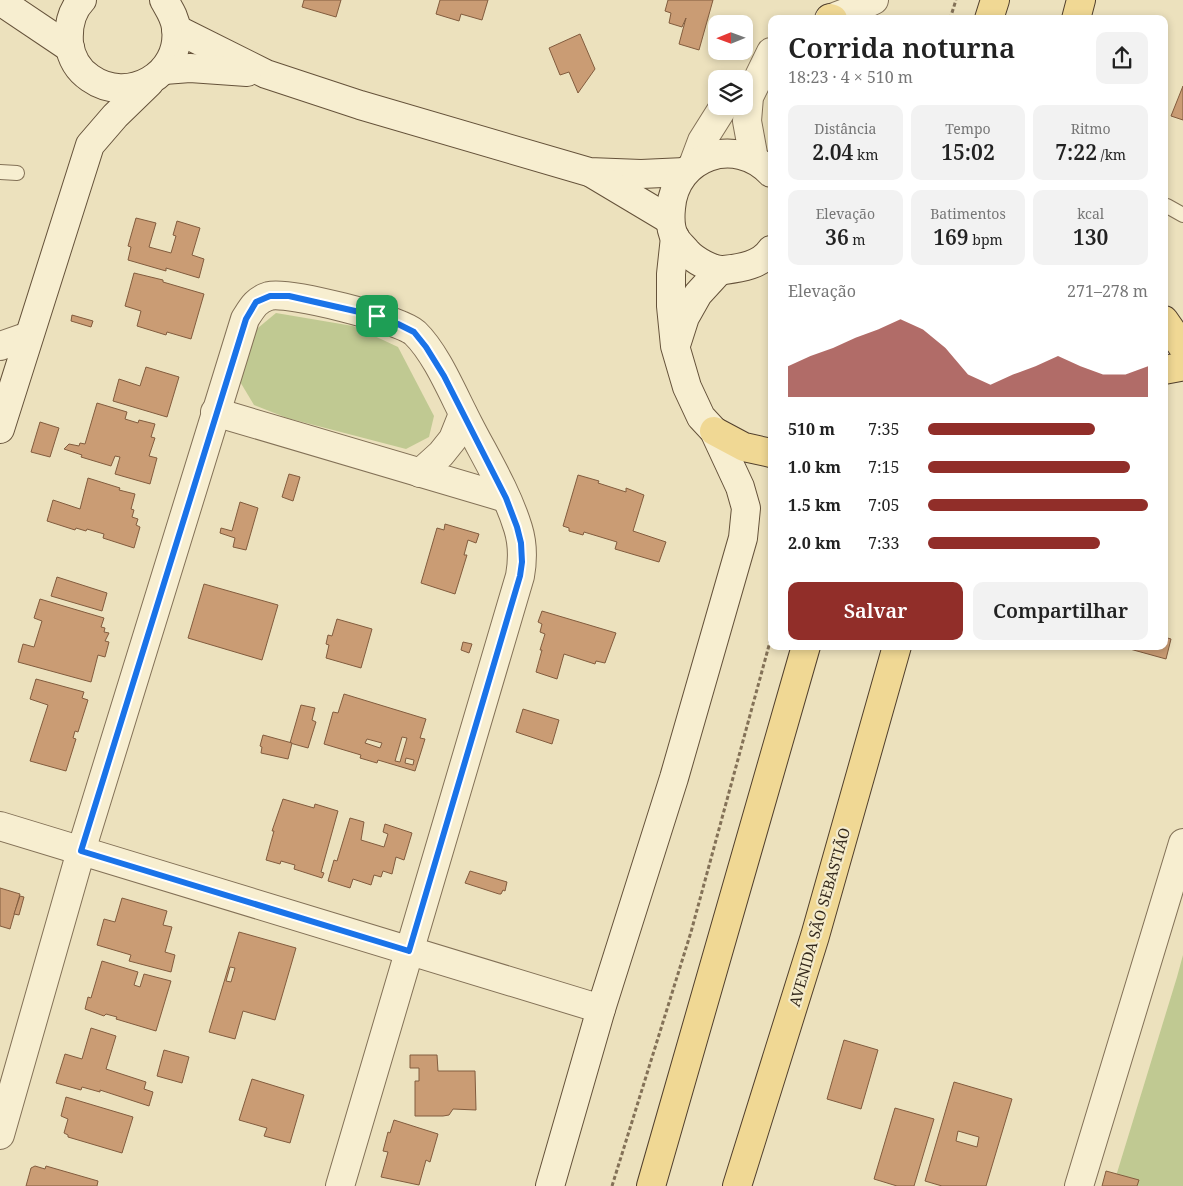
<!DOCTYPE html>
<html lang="pt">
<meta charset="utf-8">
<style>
body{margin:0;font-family:"Noto Serif",serif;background:#f2f2f2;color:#222;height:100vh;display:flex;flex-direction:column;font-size:19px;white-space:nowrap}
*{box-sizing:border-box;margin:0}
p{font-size:16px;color:#767676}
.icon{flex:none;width:28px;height:28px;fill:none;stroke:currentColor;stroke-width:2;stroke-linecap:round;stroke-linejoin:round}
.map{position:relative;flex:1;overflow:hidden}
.panel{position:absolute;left:768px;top:15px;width:400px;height:635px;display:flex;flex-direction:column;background:#fff;border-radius:10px;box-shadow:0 2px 8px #0003}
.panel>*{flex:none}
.needle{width:32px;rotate:269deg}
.controls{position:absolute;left:708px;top:15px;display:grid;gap:10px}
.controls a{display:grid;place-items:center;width:45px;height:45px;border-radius:10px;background:#fff;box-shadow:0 2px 8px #0003;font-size:25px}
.pin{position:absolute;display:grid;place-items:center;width:42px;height:42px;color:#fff;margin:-21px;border-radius:10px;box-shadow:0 2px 8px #0006}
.round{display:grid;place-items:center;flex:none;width:52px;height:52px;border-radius:10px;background:#f2f2f2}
.overview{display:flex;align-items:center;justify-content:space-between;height:85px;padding:0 20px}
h1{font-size:28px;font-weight:600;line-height:38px}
.figures{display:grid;grid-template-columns:repeat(3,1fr);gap:8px;height:85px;padding:5px 20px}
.figures div{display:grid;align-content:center;border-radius:10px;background:#f2f2f2;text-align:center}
.figures b{font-size:21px;font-weight:600}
.figures small{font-size:14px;font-weight:400}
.figures p{font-size:14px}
.chart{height:140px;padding:10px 20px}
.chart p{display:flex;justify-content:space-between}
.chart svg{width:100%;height:90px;margin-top:5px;fill:#912e29;opacity:.7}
.primary-button{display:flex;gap:10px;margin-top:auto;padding:10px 20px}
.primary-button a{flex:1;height:58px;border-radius:10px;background:#912e29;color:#fff;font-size:20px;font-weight:600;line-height:58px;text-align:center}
.primary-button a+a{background:#f2f2f2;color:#222}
ul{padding:0 20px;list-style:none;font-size:16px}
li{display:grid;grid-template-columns:80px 60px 1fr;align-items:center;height:38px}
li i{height:12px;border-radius:6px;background:#912e29}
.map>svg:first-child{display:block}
.green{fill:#c0c992}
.building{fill:#ca9c74;stroke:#825c3e;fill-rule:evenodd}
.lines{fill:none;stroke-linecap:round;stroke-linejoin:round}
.lane-casing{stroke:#837157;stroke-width:16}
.street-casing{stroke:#837157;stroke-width:30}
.secondary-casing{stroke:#65523a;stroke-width:30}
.primary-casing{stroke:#513f2c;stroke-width:30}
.path{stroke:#837157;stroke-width:3;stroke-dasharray:4 2.5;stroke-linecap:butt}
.lane{stroke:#f7eed0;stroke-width:14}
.street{stroke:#f7eed0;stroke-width:28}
.secondary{stroke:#f7eed0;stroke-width:28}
.primary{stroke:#f0d894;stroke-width:28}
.route-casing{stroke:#fff;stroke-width:10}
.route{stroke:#1a73e8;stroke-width:6}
.labels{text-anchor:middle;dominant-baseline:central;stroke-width:4.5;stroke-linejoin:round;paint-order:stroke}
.street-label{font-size:15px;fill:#33281b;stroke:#f4ebcc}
</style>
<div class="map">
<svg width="1183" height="1186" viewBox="0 0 1183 1186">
<rect width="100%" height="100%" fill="#ece1bd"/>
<!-- green -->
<g class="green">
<polygon points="276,313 353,326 398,347 434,416 429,437 406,449 287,418 254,405 239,380 253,332"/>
<polygon points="1183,955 1183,1186 1113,1186 1177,977"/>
</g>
<!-- building -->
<g class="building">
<polygon points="304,0 341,0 336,17 302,7"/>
<polygon points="440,0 488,0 482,20 461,14 459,21 436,14"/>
<polygon points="668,0 713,0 699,50 679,44 686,18 682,27 669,23 671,13 665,11"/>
<polygon points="580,34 595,69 578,93 569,72 560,75 549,48"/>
<polygon points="1183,86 1183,120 1171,116"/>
<polygon points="136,218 156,223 149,247 171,253 176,236 173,235 177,221 200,228 192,255 204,259 199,278 166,268 166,271 128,260 131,247 128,246"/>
<polygon points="134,273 163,280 163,282 204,294 191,339 167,332 166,335 137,326 141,311 125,306"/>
<polygon points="72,315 93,321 91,327 71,321"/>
<polygon points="146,367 179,377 167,417 113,401 119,379 140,386"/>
<polygon points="97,403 127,412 125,419 138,423 139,420 155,424 151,437 155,438 149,456 157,458 150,484 115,474 120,457 115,456 111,466 81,457 82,455 64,449 69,444 79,446 80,443 85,444"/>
<polygon points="40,422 59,428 50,457 31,452"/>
<polygon points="289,474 300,477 293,501 282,497"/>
<polygon points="578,475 599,481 598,483 626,492 626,488 644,495 633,531 666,542 659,562 615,549 617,542 584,532 583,535 569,531 569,528 563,526"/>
<polygon points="88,478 120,488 119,490 135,494 131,509 134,510 132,517 138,519 136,525 140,527 134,548 103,538 104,534 87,529 86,531 76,528 75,530 47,521 53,500 80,509"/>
<polygon points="240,502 258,508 246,550 233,547 235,538 220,533 221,528 232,531"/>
<polygon points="445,524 479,534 476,543 468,540 464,555 467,555 455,594 421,583 437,528 444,530"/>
<polygon points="57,577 107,593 102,611 51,596"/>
<polygon points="204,584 278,605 262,660 188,638"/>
<polygon points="40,599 104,618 101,627 105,628 104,632 109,633 105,641 109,642 105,657 98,655 91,682 18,662 23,644 34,647 42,621 34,618"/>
<polygon points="542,611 616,633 605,663 596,661 595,664 564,654 557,679 536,672 542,650 540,650 545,634 540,632 542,624 538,622"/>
<polygon points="337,619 372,629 361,668 326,658 329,645 326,644 328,635 332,636"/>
<polygon points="1164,637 1171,639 1166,659 1119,646 1164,646"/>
<polygon points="463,642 472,644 469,653 461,650"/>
<polygon points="36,679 84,692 82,698 88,700 78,732 75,731 73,738 76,739 66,771 30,761 48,705 30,699"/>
<path d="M344 694 426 719 420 738 425 739 415 771 378 760 377 763 360 758 361 755 324 744 333 712 338 713ZM402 737 407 738 400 762 395 761ZM367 739 382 743 380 748 365 743ZM406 758 414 760 413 765 405 763Z"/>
<polygon points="301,705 315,708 312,720 316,722 308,748 290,743"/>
<polygon points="523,709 559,720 552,744 516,732"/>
<polygon points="263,735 292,743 288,759 261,753 262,747 260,746"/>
<polygon points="283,799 314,808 315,804 338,811 321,872 324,873 322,878 294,869 295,865 281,861 280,864 266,860 274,831 272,831"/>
<polygon points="350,818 364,822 361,840 384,847 388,834 383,832 385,824 412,833 404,860 396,857 392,874 383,871 381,877 374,875 371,885 353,879 350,888 328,881 334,860 337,861"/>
<polygon points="470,871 507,882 505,891 503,890 501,894 499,894 465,883"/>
<polygon points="0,888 20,894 10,929 0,926"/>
<polygon points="20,896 24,897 19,915 14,914"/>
<polygon points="122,898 167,911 163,925 172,927 165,952 175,955 171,972 129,961 131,955 97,945 104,919 115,922"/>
<path d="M239 932 296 948 275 1020 243 1011 235 1039 209 1032ZM230 967 235 968 231 982 226 981Z"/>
<polygon points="102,961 138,972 134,985 140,987 144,974 171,981 156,1031 116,1019 117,1017 106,1014 104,1016 85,1009 88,997 91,998"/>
<polygon points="91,1028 116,1036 106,1069 146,1082 144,1089 153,1092 149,1106 100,1090 100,1092 82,1087 81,1090 56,1083 65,1054 82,1059"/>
<polygon points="844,1040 878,1050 861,1109 827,1099"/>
<polygon points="164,1050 189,1057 182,1083 157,1076"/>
<polygon points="410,1055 437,1055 438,1071 475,1071 476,1110 453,1109 449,1115 443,1116 415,1116 415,1081 419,1081 419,1068 410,1068"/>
<polygon points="252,1079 304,1095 290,1143 264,1136 267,1128 239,1120"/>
<path d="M954 1082 1012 1099 986 1186H942L925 1181ZM958 1131 979 1137 977 1147 956 1141Z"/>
<polygon points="66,1097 133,1117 122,1153 68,1137 68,1135 64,1133 68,1119 61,1116"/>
<polygon points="895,1108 934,1119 914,1186 897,1186 874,1179"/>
<polygon points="394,1120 438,1134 430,1162 426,1160 419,1185 381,1177 388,1152 383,1151 388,1132 390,1133"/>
<polygon points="35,1166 45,1169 46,1166 98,1181 97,1186 26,1186 31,1168"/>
<polygon points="1106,1171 1139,1180 1137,1186 1102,1186"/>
</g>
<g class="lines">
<!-- lane casing -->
<g class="lane-casing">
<g id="lane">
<polyline points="0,172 17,173"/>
<polyline points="1167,206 1183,215"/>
</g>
</g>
<!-- street casing -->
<g class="street-casing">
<g id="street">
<polyline points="829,19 853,10 874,0"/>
<polyline points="754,159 747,121 749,97 771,52"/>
<polyline points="693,165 702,141 724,106"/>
<polyline points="0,346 29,336"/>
<polyline points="215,412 506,498"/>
<polyline points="420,473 441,454 453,439 463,414"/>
<polyline points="0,826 601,1009"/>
<path d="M0 1135 81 851 245 319C252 308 256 300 269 296 288 291 399 319 415 333 437 354 454 397 469 425 486 458 507 492 518 528 523 544 523 559 520 576L340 1186"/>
<polyline points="1079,1186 1183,843"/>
</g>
</g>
<!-- secondary casing -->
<g class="secondary-casing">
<g id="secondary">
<path d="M82 0C71 11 68 28 69 43 71 57 78 70 90 78 128 105 182 75 176 28 175 17 169 9 164 0"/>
<polyline points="0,1 70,48"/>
<polyline points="176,29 266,74 360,105 589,172 641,174 685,172"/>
<polyline points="164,70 190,68 247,72"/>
<path d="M771 173C735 135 675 156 671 208 670 218 670 229 675 238 678 243 684 248 687 252 694 260 713 271 724 270 741 268 761 265 771 250"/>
<polyline points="593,174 670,220"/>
<polyline points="677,342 685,317 698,294 720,270"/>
<polyline points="0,429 90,145 115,116 149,83"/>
<polyline points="550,1186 601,1009 674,778 743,538 746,508 740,487 714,431 701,417 687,387 675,346 671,306 671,274 675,237"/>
</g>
</g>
<!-- primary casing -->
<g class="primary-casing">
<g id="primary">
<polyline points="830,18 833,19"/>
<polyline points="989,19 995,0"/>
<polyline points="1076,19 1081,0"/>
<polyline points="1164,320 1182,346"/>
<polyline points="1164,370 1180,367"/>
<polyline points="714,431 744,447 771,453"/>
<polyline points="651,1186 806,646"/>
<polyline points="737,1186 815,936 897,646"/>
</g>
</g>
<!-- path -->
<g class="path">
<polyline points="950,19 956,0"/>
<polyline points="612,1186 691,932 771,638"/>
</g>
<!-- lane -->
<use href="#lane" class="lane"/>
<!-- street -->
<use href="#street" class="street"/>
<!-- secondary -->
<use href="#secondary" class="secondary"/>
<!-- primary -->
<use href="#primary" class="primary"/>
</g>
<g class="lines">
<!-- route casing -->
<g class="route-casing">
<polygon id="route" points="270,296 289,296 377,316 398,324 414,332 426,347 444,376 506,498 517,527 521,543 522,562 520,576 409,951 81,851 246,319 256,302"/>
</g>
<!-- route -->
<use href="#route" class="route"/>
</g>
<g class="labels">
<!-- street labels -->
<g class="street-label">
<text transform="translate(819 917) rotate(-74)">AVENIDA SÃO SEBASTIÃO</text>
</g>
</g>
</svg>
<div class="controls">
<a><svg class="needle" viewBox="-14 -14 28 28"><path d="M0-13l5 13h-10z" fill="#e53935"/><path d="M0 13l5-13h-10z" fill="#767676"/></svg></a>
<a><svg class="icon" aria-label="layers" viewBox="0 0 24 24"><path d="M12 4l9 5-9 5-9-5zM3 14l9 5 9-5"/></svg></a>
</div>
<div class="pin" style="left:377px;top:316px;background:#1e9e55"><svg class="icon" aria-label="arrive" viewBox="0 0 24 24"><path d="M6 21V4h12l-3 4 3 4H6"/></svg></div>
<section class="panel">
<div class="overview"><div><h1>Corrida noturna</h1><p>18:23 · 4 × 510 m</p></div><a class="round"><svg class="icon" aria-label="share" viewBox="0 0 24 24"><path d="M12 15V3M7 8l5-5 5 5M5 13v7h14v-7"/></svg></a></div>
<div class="figures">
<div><p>Distância</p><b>2.04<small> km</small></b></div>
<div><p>Tempo</p><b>15:02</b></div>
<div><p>Ritmo</p><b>7:22<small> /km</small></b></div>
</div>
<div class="figures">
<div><p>Elevação</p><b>36<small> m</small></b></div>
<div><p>Batimentos</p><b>169<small> bpm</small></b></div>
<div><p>kcal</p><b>130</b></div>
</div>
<div class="chart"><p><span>Elevação</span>271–278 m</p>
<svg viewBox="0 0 160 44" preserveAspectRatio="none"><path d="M0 44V29L10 24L20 20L30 15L40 11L50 6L60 11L70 20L80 33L90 38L100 33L110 29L120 24L130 29L140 33L150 33L160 29V44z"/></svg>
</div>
<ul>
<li><b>510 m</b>7:35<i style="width:76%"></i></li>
<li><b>1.0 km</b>7:15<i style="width:92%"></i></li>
<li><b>1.5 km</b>7:05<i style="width:100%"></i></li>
<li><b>2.0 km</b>7:33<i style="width:78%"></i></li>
</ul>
<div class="primary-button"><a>Salvar</a><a>Compartilhar</a></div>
</section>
</div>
